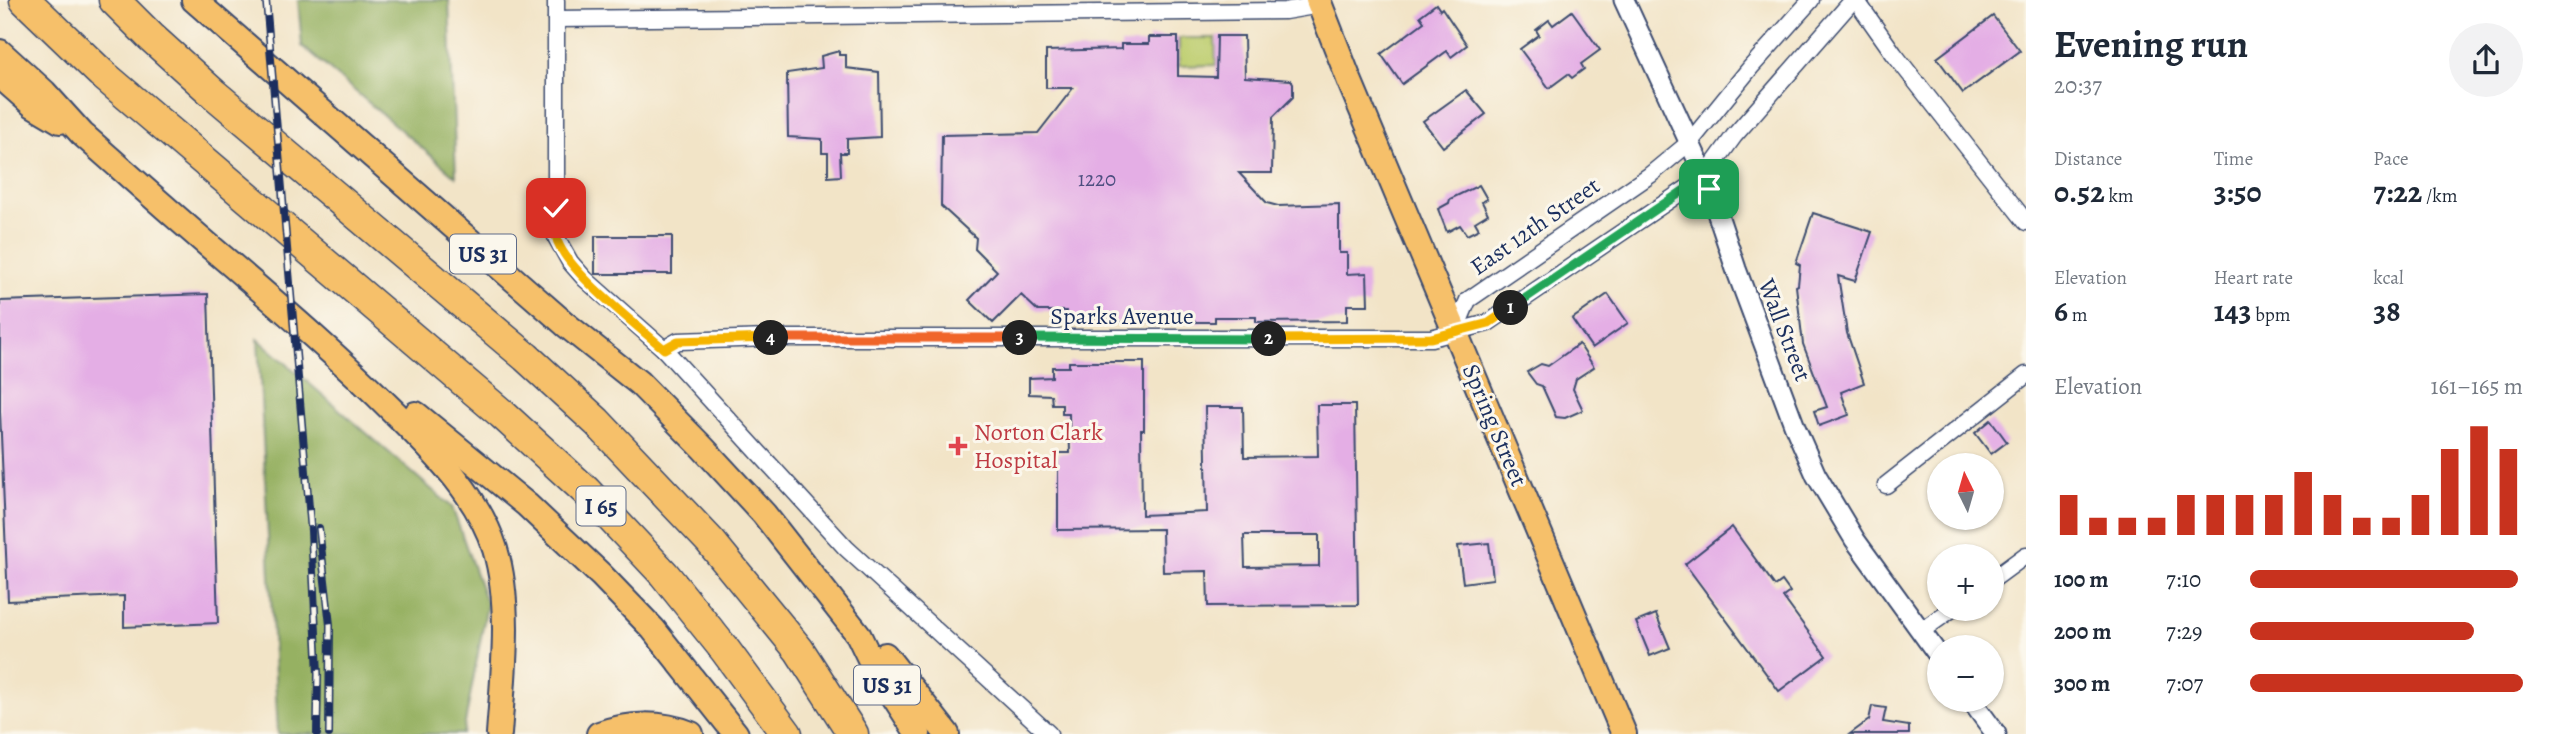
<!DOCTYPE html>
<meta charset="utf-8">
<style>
body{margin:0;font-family:Alegreya,serif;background:#f2f2f3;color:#1f2937;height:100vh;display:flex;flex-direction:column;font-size:26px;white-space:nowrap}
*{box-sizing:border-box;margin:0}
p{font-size:23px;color:#747a83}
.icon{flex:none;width:38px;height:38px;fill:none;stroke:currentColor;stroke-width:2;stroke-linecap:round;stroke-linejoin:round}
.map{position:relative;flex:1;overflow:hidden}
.drawer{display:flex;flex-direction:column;background:#fff;width:525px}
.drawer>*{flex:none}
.needle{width:46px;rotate:355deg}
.tools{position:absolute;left:1927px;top:453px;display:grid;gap:14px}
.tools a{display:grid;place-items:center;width:77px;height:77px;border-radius:50%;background:#fff;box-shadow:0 2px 5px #0004;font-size:35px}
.pin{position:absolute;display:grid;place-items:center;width:60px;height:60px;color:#fff;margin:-30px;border-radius:14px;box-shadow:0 4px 10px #0006}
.km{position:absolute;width:35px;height:35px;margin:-18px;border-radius:50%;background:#222;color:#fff;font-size:19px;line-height:35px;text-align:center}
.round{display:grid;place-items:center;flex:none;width:74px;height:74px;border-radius:37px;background:#f2f2f3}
.overview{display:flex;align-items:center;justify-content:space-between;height:119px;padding:0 28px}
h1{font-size:38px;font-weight:600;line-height:52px}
.stats{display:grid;grid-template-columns:repeat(3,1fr);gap:10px;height:119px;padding:7px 28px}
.stats div{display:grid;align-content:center}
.stats b{font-size:30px;font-weight:600}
.stats small{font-size:19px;font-weight:400}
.stats p{font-size:19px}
.chart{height:196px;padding:14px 28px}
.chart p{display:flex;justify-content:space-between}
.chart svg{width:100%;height:126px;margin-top:7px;stroke:#c8321e;stroke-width:6}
ul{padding:0 28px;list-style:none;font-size:23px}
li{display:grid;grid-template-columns:112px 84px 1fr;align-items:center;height:52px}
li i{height:18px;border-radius:9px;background:#c8321e}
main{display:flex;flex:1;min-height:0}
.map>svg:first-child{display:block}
.green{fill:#bece70;stroke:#6c7e67;stroke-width:2}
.forest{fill:#96b162;stroke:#587060;stroke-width:2}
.building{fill:#e4aee5;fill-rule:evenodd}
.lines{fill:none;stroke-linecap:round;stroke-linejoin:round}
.minor-casing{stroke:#3b4a6e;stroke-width:19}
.tertiary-casing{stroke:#3b4a6e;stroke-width:23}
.primary-casing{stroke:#3b4a6e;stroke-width:28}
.motorway-casing{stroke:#3b4a6e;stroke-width:33}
.minor{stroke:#fff;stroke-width:16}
.tertiary{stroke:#fff;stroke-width:19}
.primary{stroke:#f6c06b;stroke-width:24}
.motorway{stroke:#f6c06b;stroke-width:30}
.rail-casing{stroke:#1b2f5e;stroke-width:8}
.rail{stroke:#fbf7ec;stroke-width:5;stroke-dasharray:16;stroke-linecap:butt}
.split-1-casing{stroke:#fff;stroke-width:14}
.split-2-casing{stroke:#fff;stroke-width:14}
.split-3-casing{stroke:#fff;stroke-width:14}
.split-4-casing{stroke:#fff;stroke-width:14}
.split-5-casing{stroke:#fff;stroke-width:14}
.split-1{stroke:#22a559;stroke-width:9}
.split-2{stroke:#f5b400;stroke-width:9}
.split-3{stroke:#22a559;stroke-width:9}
.split-4{stroke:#f0652b;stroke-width:9}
.split-5{stroke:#f5b400;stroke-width:9}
.health-dot{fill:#e0444e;stroke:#fbf7ec;stroke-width:2.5}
.labels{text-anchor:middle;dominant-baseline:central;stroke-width:6;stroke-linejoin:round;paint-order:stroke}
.number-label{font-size:21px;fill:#4d4f80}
.shield{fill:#fbf7ec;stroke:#5e6b89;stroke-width:2}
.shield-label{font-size:23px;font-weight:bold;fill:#1b2f5e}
.street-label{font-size:24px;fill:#1b2f5e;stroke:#fbf7ec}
.health-label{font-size:24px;fill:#be3a42;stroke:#fbf7ec;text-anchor:start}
</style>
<main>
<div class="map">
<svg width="2026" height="734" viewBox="0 0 2026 734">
<rect width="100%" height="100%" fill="#fbf7ec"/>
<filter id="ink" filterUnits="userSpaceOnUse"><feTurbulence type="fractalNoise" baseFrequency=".0143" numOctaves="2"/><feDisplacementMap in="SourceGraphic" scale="14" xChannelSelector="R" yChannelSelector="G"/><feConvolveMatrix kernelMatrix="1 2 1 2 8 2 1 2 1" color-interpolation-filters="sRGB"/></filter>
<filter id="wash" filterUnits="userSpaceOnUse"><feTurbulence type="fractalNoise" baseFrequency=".00686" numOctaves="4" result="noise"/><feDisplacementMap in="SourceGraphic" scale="28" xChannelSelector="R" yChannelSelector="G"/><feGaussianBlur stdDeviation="1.57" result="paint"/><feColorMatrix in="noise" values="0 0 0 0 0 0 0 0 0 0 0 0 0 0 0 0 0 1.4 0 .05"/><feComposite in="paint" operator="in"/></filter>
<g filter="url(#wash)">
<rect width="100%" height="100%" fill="#f2e4c7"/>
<!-- green -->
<polygon class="green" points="1179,38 1215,38 1216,65 1179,66"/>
<!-- forest -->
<g class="forest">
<polygon points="298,0 449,0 456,177 302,46"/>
<polygon points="258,339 452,507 487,605 463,734 278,734"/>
</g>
<g id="blocks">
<!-- building -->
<g class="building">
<polygon points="1436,4 1440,10 1442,8 1467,45 1451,57 1447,51 1402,84 1381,54 1424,22 1420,16"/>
<polygon points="1572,11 1600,50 1581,64 1584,69 1572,78 1568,74 1549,88 1520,49 1539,35 1536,30 1549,20 1553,25"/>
<polygon points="1993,16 2020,51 1963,93 1937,58"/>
<polygon points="1217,36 1244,36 1245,77 1291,80 1293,83 1293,97 1273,117 1272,173 1239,173 1267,203 1278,206 1339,204 1339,253 1347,253 1347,274 1367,273 1368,305 1347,305 1347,321 1256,322 1256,317 1215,317 1215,322 1107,322 1107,318 1067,318 1066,311 1038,311 1021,295 993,323 969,300 997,271 975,249 976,238 941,206 942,135 1038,133 1073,88 1046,88 1046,51 1121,49 1121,44 1149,44 1149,37 1178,37 1178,76 1216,77"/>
<polygon points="839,51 839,55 846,55 846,68 879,72 880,137 847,139 847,153 840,153 841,176 828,177 828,153 822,153 822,139 788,137 787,73 822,68 821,56"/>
<polygon points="1466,90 1486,114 1443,147 1423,121"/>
<polygon points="1479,185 1487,199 1482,202 1488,214 1475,222 1479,229 1467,235 1460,225 1447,232 1438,209 1449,203 1450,199"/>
<polygon points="1813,213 1872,232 1855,281 1838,276 1847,333 1864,383 1841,392 1849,415 1819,426 1814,411 1827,407 1803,344 1796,286 1798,285 1800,265 1796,263"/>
<rect x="595" y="236" width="77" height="38"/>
<polygon points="208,294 218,623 124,627 124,596 8,601 0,411 0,301"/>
<polygon points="1608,294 1628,323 1592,348 1572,319"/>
<polygon points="1579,344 1594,367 1576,379 1573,389 1583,410 1565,418 1556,417 1542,386 1536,384 1527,372 1541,364 1548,366"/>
<path d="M1069 362H1144V430H1141L1142 515 1207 512 1205 407H1243L1244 457 1318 456 1317 405H1355L1358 605 1208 606 1207 571 1163 572 1162 529 1058 530V453H1070L1069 414H1062V404H1052L1051 395 1029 394V378L1052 377V367H1069ZM1244 535H1319V566L1245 567Z"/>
<polygon points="1991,420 2007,442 1991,454 1975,433"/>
<polygon points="1732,527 1775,586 1782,581 1790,592 1783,597 1826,656 1779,691 1685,564"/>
<polygon points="1489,543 1493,579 1463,583 1458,546"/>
<polygon points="1656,614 1670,648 1650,656 1636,622"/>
<polygon points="1872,706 1886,708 1883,722 1909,726 1909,734 1850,734 1869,720"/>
</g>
</g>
</g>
<g filter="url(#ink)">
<use href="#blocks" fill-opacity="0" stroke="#3b4a6e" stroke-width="2"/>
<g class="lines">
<!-- minor casing -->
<g class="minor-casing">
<g id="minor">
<polyline points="556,0 556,237 570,262 585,279 664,349 846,548 1049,734"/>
<polyline points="1856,0 1894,54 2026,222"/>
<polyline points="556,19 1285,11 1320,5"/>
<polyline points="1455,331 1468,300 1650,175 1690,142 1751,67 1811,0"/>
<polyline points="664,349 678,341 769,338 1431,338 1488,323 1705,176 1734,136 1853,0"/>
<polyline points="1886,485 2026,375"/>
<polyline points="1992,580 2026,555"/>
<polyline points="1921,631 1952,609"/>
</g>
</g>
<!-- tertiary casing -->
<g class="tertiary-casing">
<g id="tertiary">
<polyline points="1624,0 1705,176 1736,269 1795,427 1816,475 1855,540 1939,656"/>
<polyline points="1971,700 1996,734"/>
</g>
</g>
<!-- primary casing -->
<g class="primary-casing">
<g id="primary">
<polyline points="194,0 565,324 639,383 703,448 764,514 858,634 871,661 918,734"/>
<polyline points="1318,0 1350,82 1624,734"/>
<path d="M0 52 44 92 82 134C130 176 177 219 226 260 284 310 341 359 395 413 434 452 478 495 495 549 512 605 503 676 499 734"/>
<polyline points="0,76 33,105 60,121"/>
<polyline points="416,414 527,505 601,575 653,629 736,734"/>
<polyline points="885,655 947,734"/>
<path d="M599 734C628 723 661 722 691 734"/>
</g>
</g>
<!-- motorway casing -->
<g class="motorway-casing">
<g id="motorway">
<polyline points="25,0 101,73 502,414 586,491 664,574 725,650 787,734"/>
<polyline points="114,0 151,37 214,94 526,357 597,422 710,541 799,650 853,734"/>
</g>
</g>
<!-- minor -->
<use href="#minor" class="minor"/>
<!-- tertiary -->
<use href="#tertiary" class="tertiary"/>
<!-- primary -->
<use href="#primary" class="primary"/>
<!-- motorway -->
<use href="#motorway" class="motorway"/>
<!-- rail casing -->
<g class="rail-casing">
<g id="rail">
<polyline points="266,0 311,531 318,674 317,734"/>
<polyline points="319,528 330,625 329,734"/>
</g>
</g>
<!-- rail -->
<use href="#rail" class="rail"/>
</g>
</g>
<g class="lines" filter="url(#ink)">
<!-- split-1 casing -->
<g class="split-1-casing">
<polyline id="split-1" points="1511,308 1705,176 1709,189"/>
</g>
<!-- split-2 casing -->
<g class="split-2-casing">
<polyline id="split-2" points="1269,339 1431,338 1489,323 1511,308"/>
</g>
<!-- split-3 casing -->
<g class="split-3-casing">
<polyline id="split-3" points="1020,338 1269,339"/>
</g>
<!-- split-4 casing -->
<g class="split-4-casing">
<polyline id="split-4" points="771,338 1020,338"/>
</g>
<!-- split-5 casing -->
<g class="split-5-casing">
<path id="split-5" d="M556 208C556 217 555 227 556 236 562 268 638 326 664 349L678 341 771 338"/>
</g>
<!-- split-1 -->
<use href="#split-1" class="split-1"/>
<!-- split-2 -->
<use href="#split-2" class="split-2"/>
<!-- split-3 -->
<use href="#split-3" class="split-3"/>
<!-- split-4 -->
<use href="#split-4" class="split-4"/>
<!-- split-5 -->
<use href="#split-5" class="split-5"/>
</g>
<!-- markers -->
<path class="health-dot" d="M954.5 435.5h7v7h7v7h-7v7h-7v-7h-7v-7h7z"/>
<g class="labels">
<!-- number labels -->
<g class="number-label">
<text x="1097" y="179">1220</text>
</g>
<!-- shield labels -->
<g class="shield">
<rect x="450" y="234.5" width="66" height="39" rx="5"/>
<rect x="576.5" y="486.5" width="49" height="39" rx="5"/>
<rect x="854" y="665.5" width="66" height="39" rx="5"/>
</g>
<g class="shield-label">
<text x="483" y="254">US 31</text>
<text x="601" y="506">I 65</text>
<text x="887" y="685">US 31</text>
</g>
<!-- street labels -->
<g class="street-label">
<text transform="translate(1535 226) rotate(-35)">East 12th Street</text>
<text x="1122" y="316">Sparks Avenue</text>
<text transform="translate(1785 330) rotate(69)">Wall Street</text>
<text transform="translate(1495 425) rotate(67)">Spring Street</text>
</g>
<!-- health labels -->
<g class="health-label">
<text x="974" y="432">Norton Clark<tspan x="974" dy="28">Hospital</tspan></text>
</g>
</g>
</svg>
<div class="tools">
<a><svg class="needle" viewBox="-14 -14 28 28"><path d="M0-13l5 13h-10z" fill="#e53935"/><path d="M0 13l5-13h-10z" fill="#747a83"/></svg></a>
<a>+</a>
<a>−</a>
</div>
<div class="pin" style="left:1709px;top:189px;background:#1e9e55"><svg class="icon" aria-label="arrive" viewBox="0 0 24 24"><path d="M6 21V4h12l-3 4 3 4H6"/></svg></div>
<div class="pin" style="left:556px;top:208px;background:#d93025"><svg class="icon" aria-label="check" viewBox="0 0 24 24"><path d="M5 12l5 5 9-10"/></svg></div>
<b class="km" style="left:1511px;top:308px">1</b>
<b class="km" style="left:1269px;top:339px">2</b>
<b class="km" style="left:1020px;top:338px">3</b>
<b class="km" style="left:771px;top:338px">4</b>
</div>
<section class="drawer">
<div class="overview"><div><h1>Evening run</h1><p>20:37</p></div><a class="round"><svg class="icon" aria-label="share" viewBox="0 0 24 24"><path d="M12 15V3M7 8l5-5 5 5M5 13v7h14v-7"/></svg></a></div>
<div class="stats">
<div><p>Distance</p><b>0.52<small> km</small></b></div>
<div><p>Time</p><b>3:50</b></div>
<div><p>Pace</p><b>7:22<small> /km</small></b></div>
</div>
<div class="stats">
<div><p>Elevation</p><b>6<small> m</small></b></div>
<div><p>Heart rate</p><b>143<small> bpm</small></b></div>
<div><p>kcal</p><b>38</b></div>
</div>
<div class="chart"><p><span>Elevation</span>161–165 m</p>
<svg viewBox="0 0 160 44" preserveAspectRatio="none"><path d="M5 44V30M15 44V38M25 44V38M35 44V38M45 44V30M55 44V30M65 44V30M75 44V30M85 44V22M95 44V30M105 44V38M115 44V38M125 44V30M135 44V14M145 44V6M155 44V14"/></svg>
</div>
<ul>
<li><b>100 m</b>7:10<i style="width:98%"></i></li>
<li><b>200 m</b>7:29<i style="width:82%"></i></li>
<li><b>300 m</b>7:07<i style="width:100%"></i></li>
</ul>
</section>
</main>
